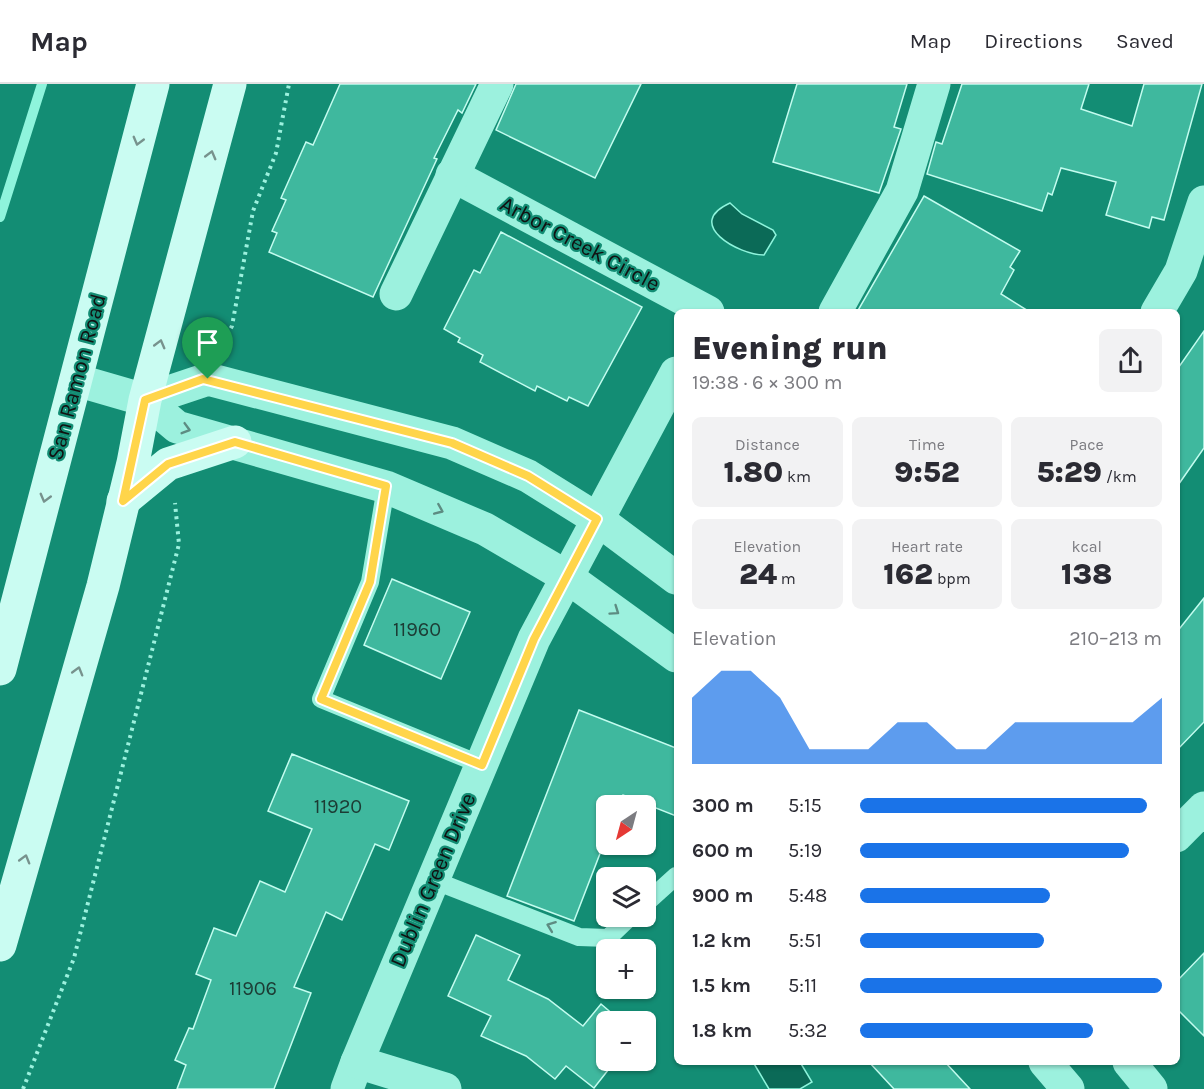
<!DOCTYPE html>
<meta charset="utf-8">
<style>
body{margin:0;font-family:Karla,sans-serif;background:#f2f2f3;color:#2b2b33;height:100vh;display:flex;flex-direction:column;font-size:22px;white-space:nowrap}
*{box-sizing:border-box;margin:0}
p{font-size:20px;color:#7c7c81}
.icon{flex:none;width:33px;height:33px;fill:none;stroke:currentColor;stroke-width:2;stroke-linecap:round;stroke-linejoin:round}
.map{position:relative;flex:1;overflow:hidden}
.drawer{position:absolute;left:674px;top:225px;width:506px;height:756px;display:flex;flex-direction:column;background:#fff;border-radius:9px;box-shadow:0 2px 4px #0004}
.drawer>*{flex:none}
.needle{width:39px;rotate:216deg}
.buttons{position:absolute;left:596px;top:711px;display:grid;gap:12px}
.buttons a{display:grid;place-items:center;width:60px;height:60px;border-radius:9px;background:#fff;box-shadow:0 2px 4px #0004;font-size:30px}
.pin{position:absolute;display:grid;place-items:center;width:51px;height:51px;color:#fff;margin:-62px -26px;border-radius:50% 50% 50% 0;rotate:-45deg;box-shadow:0 0 6px #0007}
.pin .icon{rotate:45deg}
.round{display:grid;place-items:center;flex:none;width:63px;height:63px;border-radius:9px;background:#f2f2f3}
.overview{display:flex;align-items:center;justify-content:space-between;height:102px;padding:0 18px}
h1{font-size:33px;font-weight:800;line-height:45px}
.stats{display:grid;grid-template-columns:repeat(3,1fr);gap:9px;height:102px;padding:6px 18px}
.stats div{display:grid;align-content:center;border-radius:9px;background:#f2f2f3;text-align:center}
.stats b{font-size:30px;font-weight:800}
.stats small{font-size:16px;font-weight:400}
.stats p{font-size:16px}
.chart{height:168px;padding:12px 18px}
.chart p{display:flex;justify-content:space-between}
.chart svg{width:100%;height:108px;margin-top:6px;fill:#1a73e8;opacity:.7}
ul{padding:0 18px;list-style:none;font-size:20px}
li{display:grid;grid-template-columns:96px 72px 1fr;align-items:center;height:45px}
li i{height:15px;border-radius:8px;background:#1a73e8}
header{display:flex;align-items:center;gap:36px;box-sizing:border-box;height:84px;padding:0 30px;background:#fff;border-bottom:2px solid #e1e1e2}
header strong{font-size:28px}
nav{display:flex;gap:33px;margin-inline-start:auto;font-size:21px}
.map>svg:first-child{display:block}
.water{fill:#0b6a57;stroke:#8ef4dc;stroke-width:1.5}
.lines{fill:none;stroke-linecap:round;stroke-linejoin:round}
.stream{stroke:#8ef4dc;stroke-width:10}
.building{fill:#3fb89e;stroke:#c3fcef;stroke-width:1.5}
.path{stroke:#9cf1de;stroke-width:4;stroke-dasharray:3 4.5;stroke-linecap:butt}
.service{stroke:#9cf1de;stroke-width:18}
.minor{stroke:#9cf1de;stroke-width:33}
.tertiary{stroke:#9cf1de;stroke-width:33}
.secondary{stroke:#cafcf2;stroke-width:33}
.oneway{stroke:#77928d}
.oneway2{stroke:#5d8c82}
.route-casing{stroke:#fff;stroke-width:12}
.route{stroke:#ffd54a;stroke-width:8}
.labels{text-anchor:middle;dominant-baseline:central;stroke-width:4.5;stroke-linejoin:round;paint-order:stroke}
.number-label{font-size:20px;fill:#1c3b34}
.street-label{font-size:22px;fill:#111;stroke:#138d74}
</style>
<header>
<strong>Map</strong>
<nav><a>Map</a><a>Directions</a><a>Saved</a></nav>
</header>
<div class="map">
<svg width="1204" height="1005" viewBox="0 0 1204 1005">
<rect width="100%" height="100%" fill="#138d74"/>
<!-- water -->
<g class="water">
<path d="M730 119 742 130 773 146 776 151 764 171C739 171 683 140 730 119Z"/>
<polygon points="753,978 800,978 812,998 800,1005 769,1005"/>
</g>
<g class="lines">
<!-- stream -->
<polyline class="stream" points="0,133 42,0"/>
</g>
<!-- building -->
<g class="building">
<polygon points="340,0 476,0 462,29 458,26 434,74 437,75 373,213 269,168 277,149 272,147 286,116 281,114 306,58 313,61"/>
<polygon points="516,0 641,0 595,94 496,46"/>
<polygon points="797,0 907,0 894,43 901,45 879,109 773,78"/>
<polygon points="962,0 1089,0 1081,25 1132,42 1144,0 1202,0 1164,136 1152,133 1149,144 1106,131 1116,98 1061,84 1052,111 1048,109 1042,127 927,90 936,58 942,60"/>
<polygon points="924,112 1020,167 1010,183 1014,186 1001,210 1030,228 857,228"/>
<polygon points="501,148 642,223 588,322 569,313 567,317 537,302 535,307 480,278 483,271 458,258 460,254 444,245 474,186 480,189"/>
<polygon points="1204,247 1204,364 1176,404 1176,287"/>
<polygon points="392,495 470,528 441,595 364,561"/>
<polygon points="1204,514 1204,638 1176,667 1176,549"/>
<polygon points="579,626 676,664 676,732 623,711 619,722 606,722 606,754 574,837 507,812"/>
<polygon points="292,670 409,717 389,766 375,760 342,836 326,828 294,903 311,909 274,1005 177,1005 186,981 175,976 189,944 193,945 211,896 196,890 214,844 236,852 260,797 285,808 312,745 268,727"/>
<polygon points="476,851 520,871 508,896 548,915 583,942 601,920 622,938 606,938 606,976 616,976 594,1004 566,982 555,995 526,972 481,952 491,932 448,912"/>
<polygon points="1204,869 1204,952 1176,924 1176,898"/>
<polygon points="869,978 945,978 970,1005 894,1005"/>
</g>
<g class="lines">
<!-- path -->
<g class="path">
<polyline points="220,264 232,242 253,127 276,69 289,0"/>
<polyline points="23,1005 74,874 179,460 175,419"/>
</g>
<!-- service -->
<g class="service">
<polyline points="386,403 370,498 321,615 482,681"/>
<polyline points="433,796 579,853 608,854 631,832"/>
<polyline points="645,820 676,792"/>
</g>
<!-- minor -->
<g class="minor">
<polyline points="452,91 708,228"/>
<polyline points="396,210 497,0"/>
<polyline points="835,228 902,107 934,0"/>
<polyline points="1157,228 1181,187 1204,118"/>
<polyline points="1176,752 1204,724"/>
<polyline points="347,1005 357,978"/>
<polyline points="445,1005 357,978 534,555 676,289"/>
</g>
<!-- tertiary -->
<g class="tertiary">
<polyline points="76,296 145,316 177,343 386,403 485,445 567,493 676,572"/>
<polyline points="145,316 208,295 452,359 528,392 597,435 676,494"/>
<polyline points="1045,978 1068,1005"/>
<polyline points="1129,978 1151,1005"/>
</g>
<!-- secondary -->
<g class="secondary">
<polyline points="123,417 168,380 235,358"/>
<polyline points="0,585 153,0"/>
<polyline points="0,861 103,502 133,379 145,316 230,0"/>
</g>
</g>
<!-- one-way arrows -->
<defs><path id="oneway-chevron" d="M-2-3.5L2.5 0L-2 3.5" fill="none" stroke-width="1.6" stroke-linecap="round" stroke-linejoin="round" transform="scale(1.5)"/></defs>
<g class="oneway">
<use href="#oneway-chevron" transform="translate(138 57) rotate(105)"/>
<use href="#oneway-chevron" transform="translate(211 71) rotate(-75)"/>
<use href="#oneway-chevron" transform="translate(160 260) rotate(-75)"/>
<use href="#oneway-chevron" transform="translate(45 414) rotate(105)"/>
<use href="#oneway-chevron" transform="translate(78 587) rotate(-74)"/>
<use href="#oneway-chevron" transform="translate(25 775) rotate(-74)"/>
</g>
<g class="oneway2">
<use href="#oneway-chevron" transform="translate(186 345) rotate(16)"/>
<use href="#oneway-chevron" transform="translate(439 426) rotate(23)"/>
<use href="#oneway-chevron" transform="translate(615 527) rotate(35)"/>
<use href="#oneway-chevron" transform="translate(551 842) rotate(-159)"/>
</g>
<g class="lines">
<!-- route casing -->
<g class="route-casing">
<polygon id="route" points="203,295 452,359 528,392 597,435 534,555 482,681 321,615 370,498 386,402 235,358 168,380 123,417 145,316"/>
</g>
<!-- route -->
<use href="#route" class="route"/>
</g>
<g class="labels">
<!-- number labels -->
<g class="number-label">
<text x="417" y="545">11960</text>
<text x="338" y="722">11920</text>
<text x="253" y="904">11906</text>
</g>
<!-- street labels -->
<g class="street-label">
<text transform="translate(580 160) rotate(28)">Arbor Creek Circle</text>
<text transform="translate(77 293) rotate(-75)">San Ramon Road</text>
<text transform="translate(433 796) rotate(-67)">Dublin Green Drive</text>
</g>
</g>
</svg>
<div class="buttons">
<a><svg class="needle" viewBox="-14 -14 28 28"><path d="M0-13l5 13h-10z" fill="#e53935"/><path d="M0 13l5-13h-10z" fill="#7c7c81"/></svg></a>
<a><svg class="icon" aria-label="layers" viewBox="0 0 24 24"><path d="M12 4l9 5-9 5-9-5zM3 14l9 5 9-5"/></svg></a>
<a>+</a>
<a>−</a>
</div>
<div class="pin" style="left:208px;top:295px;background:#1e9e55"><svg class="icon" aria-label="arrive" viewBox="0 0 24 24"><path d="M6 21V4h12l-3 4 3 4H6"/></svg></div>
<section class="drawer">
<div class="overview"><div><h1>Evening run</h1><p>19:38 · 6 × 300 m</p></div><a class="round"><svg class="icon" aria-label="share" viewBox="0 0 24 24"><path d="M12 15V3M7 8l5-5 5 5M5 13v7h14v-7"/></svg></a></div>
<div class="stats">
<div><p>Distance</p><b>1.80<small> km</small></b></div>
<div><p>Time</p><b>9:52</b></div>
<div><p>Pace</p><b>5:29<small> /km</small></b></div>
</div>
<div class="stats">
<div><p>Elevation</p><b>24<small> m</small></b></div>
<div><p>Heart rate</p><b>162<small> bpm</small></b></div>
<div><p>kcal</p><b>138</b></div>
</div>
<div class="chart"><p><span>Elevation</span>210–213 m</p>
<svg viewBox="0 0 160 44" preserveAspectRatio="none"><path d="M0 44V17L10 6L20 6L30 17L40 38L50 38L60 38L70 27L80 27L90 38L100 38L110 27L120 27L130 27L140 27L150 27L160 17V44z"/></svg>
</div>
<ul>
<li><b>300 m</b>5:15<i style="width:95%"></i></li>
<li><b>600 m</b>5:19<i style="width:89%"></i></li>
<li><b>900 m</b>5:48<i style="width:63%"></i></li>
<li><b>1.2 km</b>5:51<i style="width:61%"></i></li>
<li><b>1.5 km</b>5:11<i style="width:100%"></i></li>
<li><b>1.8 km</b>5:32<i style="width:77%"></i></li>
</ul>
</section>
</div>
